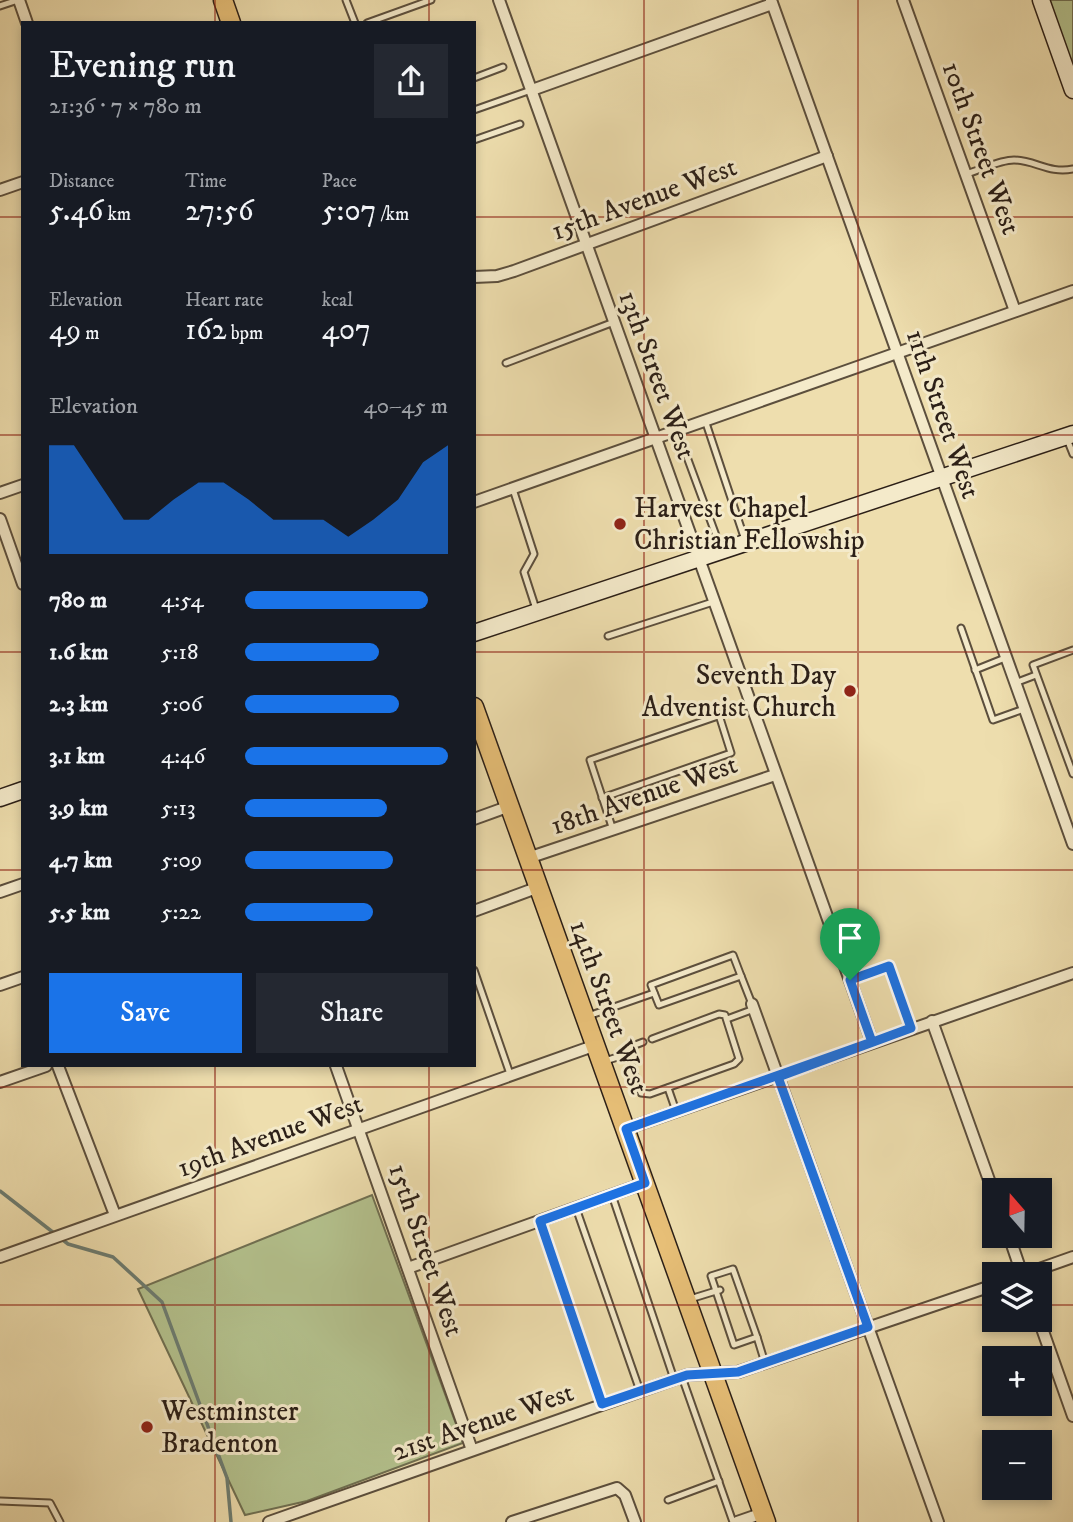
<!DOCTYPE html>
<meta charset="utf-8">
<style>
body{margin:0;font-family:"IM FELL DW Pica",serif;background:#242831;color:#f1f3f6;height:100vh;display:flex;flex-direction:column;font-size:26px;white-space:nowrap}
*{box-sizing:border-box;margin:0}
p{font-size:23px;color:#9ea1a6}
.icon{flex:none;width:38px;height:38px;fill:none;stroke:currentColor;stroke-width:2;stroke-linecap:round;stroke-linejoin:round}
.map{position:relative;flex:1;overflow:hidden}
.panel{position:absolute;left:21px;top:21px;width:455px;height:1046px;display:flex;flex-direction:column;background:#171b24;border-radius:0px;box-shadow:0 4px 10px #0003}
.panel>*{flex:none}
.needle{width:46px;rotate:340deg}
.fabs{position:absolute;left:982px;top:1178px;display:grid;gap:14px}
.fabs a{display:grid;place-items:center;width:70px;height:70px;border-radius:0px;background:#171b24;box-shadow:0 4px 10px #0003;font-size:35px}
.pin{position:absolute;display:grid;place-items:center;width:60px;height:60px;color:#fff;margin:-72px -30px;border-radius:50% 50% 50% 0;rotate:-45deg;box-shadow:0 0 7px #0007}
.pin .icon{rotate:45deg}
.round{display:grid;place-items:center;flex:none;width:74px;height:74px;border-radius:0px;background:#242831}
.summary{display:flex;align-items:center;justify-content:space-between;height:119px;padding:0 28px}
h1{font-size:38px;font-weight:600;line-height:52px}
.stats{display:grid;grid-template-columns:repeat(3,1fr);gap:10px;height:119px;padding:7px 28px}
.stats div{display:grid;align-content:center}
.stats b{font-size:30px;font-weight:600}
.stats small{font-size:19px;font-weight:400}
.stats p{font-size:19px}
.chart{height:196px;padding:14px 28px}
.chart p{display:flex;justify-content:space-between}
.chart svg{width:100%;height:126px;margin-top:7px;fill:#1a73e8;opacity:.7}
.primary-button{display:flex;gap:14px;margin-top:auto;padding:14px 28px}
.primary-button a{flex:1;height:80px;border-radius:0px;background:#1a73e8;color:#fff;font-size:28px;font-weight:600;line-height:80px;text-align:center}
.primary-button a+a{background:#242831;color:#f1f3f6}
ul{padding:0 28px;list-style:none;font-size:23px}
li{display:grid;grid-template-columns:112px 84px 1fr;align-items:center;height:52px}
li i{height:18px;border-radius:9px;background:#1a73e8}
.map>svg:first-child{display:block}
.green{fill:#b4c28e;stroke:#707052;stroke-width:2}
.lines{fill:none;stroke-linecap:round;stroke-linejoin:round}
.stream{stroke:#6d7d72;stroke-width:3.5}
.lane-casing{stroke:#5c4f3d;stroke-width:9}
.street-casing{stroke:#5c4f3d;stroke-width:14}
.secondary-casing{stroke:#2b1f17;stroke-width:19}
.primary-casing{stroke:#2b1f17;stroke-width:21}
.lane{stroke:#f4eaca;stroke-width:5}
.street{stroke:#f4eaca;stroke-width:10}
.secondary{stroke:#f4eaca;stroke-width:16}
.primary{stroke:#e7bf77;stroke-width:18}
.route-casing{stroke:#fff;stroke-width:14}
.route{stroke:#1a73e8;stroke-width:9}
.grid{fill:none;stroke:#8f2418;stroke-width:2;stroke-opacity:0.55}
.poi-dot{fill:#8f2418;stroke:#f4eaca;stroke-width:2.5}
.labels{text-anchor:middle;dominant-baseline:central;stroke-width:6;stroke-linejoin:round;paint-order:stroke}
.street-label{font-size:28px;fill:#2b1f17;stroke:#f4eaca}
.poi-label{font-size:28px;fill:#2b1f17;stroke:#f4eaca;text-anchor:start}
</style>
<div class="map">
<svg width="1073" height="1522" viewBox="0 0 1073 1522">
<rect width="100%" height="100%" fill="#eedeae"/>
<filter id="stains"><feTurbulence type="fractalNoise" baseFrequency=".00286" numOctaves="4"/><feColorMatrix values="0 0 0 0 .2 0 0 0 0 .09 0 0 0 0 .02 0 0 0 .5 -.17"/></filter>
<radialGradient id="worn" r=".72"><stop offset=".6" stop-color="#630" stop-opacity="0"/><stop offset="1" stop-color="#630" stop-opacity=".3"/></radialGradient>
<!-- green -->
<g class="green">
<polygon points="1048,0 1073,0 1073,70"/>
<polygon points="372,1195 463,1443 307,1501 245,1515 138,1289"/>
</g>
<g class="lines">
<!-- stream -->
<polyline class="stream" points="0,1191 68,1244 113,1257 162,1302 227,1478 231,1522"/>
<!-- lane casing -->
<g class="lane-casing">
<g id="lane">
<polyline points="346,0 355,23"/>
<polyline points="0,6 18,0"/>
<polyline points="367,23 431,0"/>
<polyline points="474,78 503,67"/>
<polyline points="474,110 531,90"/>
<polyline points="474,140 520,124"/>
<path d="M966 174C981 170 999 160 1014 160 1035 160 1049 174 1073 169"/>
<polyline points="506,363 614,322"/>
<polyline points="705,420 745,540"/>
<polyline points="677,430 721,549"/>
<polyline points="1067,439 1073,454"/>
<polyline points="513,489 534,554 524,572 536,609"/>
<polyline points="961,628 993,720 1024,709"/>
<polyline points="608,636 713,602"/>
<polyline points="1073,650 1033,665 1073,774"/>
<polyline points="975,670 1005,658"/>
<polyline points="1015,683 1036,675"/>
<polyline points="602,798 731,753 719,715"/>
<polyline points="613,830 590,760 750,705"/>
<polygon points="733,955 741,976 659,1005 651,985"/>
<polyline points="474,970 510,1074"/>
<polyline points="741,976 752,1004"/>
<polyline points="850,980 889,966 911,1028"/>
<polyline points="588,1016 654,993"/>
<polyline points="727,1019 754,1009"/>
<polyline points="627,1054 630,1047 643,1042"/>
<polyline points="605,1061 627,1054 641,1093 650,1094 734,1064 739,1059 725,1015 719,1014 652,1039"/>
<polyline points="668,1088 676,1111"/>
<polyline points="612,1195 674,1379"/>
<polyline points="576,1208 640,1391"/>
<polyline points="540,1222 602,1404"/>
<polyline points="720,1290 716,1291 711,1276 733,1269 757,1337"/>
<polyline points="690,1299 716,1291 734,1345 757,1337 765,1363"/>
<polyline points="682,1377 733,1522"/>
<polyline points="668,1500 719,1481"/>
<polyline points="0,1501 50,1503 60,1522"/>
</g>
</g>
<!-- street casing -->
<g class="street-casing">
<g id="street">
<polyline points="19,0 27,23"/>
<polyline points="499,0 872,1042"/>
<polyline points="771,0 1073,844"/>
<polyline points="903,0 1015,311"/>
<polyline points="532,90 772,4"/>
<polyline points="0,190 23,182"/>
<polyline points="474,277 497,276 514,271 827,156"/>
<polyline points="0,493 23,485"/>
<polyline points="474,502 1073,291"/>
<polyline points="0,519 23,584"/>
<polyline points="474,819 510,806"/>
<polyline points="528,858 775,775"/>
<polyline points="0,892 23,884"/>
<polyline points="474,911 539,887"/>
<polyline points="0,985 23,977"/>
<polyline points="752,1004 938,1522"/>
<polyline points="932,1021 994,1194"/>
<polyline points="58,1066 115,1215"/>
<polyline points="336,1066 472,1450"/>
<polyline points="0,1082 46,1066"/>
<polyline points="626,1129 1073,973"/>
<polyline points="1009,1236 1022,1274"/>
<polyline points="0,1257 596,1045"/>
<polyline points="408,1268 645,1183"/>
<polyline points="1025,1274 1073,1257"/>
<polyline points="1039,1320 1073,1416"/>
<polyline points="269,1522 687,1375 738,1372 994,1285"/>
<polyline points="512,1522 617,1488 625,1495 635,1522"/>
<polyline points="737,1522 763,1513"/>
</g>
</g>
<!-- secondary casing -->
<g class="secondary-casing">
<g id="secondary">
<polyline points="1041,0 1073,90"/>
<polyline points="474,633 1073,434"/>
<polyline points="0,798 23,790"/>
</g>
</g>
<!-- primary casing -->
<g class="primary-casing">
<g id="primary">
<polyline points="223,0 231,23"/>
<polyline points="474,707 766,1522"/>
</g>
</g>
<!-- lane -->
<use href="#lane" class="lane"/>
<!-- street -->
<use href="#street" class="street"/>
<!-- secondary -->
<use href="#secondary" class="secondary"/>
<!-- primary -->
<use href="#primary" class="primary"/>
</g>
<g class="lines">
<!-- route casing -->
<g class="route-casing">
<polyline id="route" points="850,980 872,1042 626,1129 645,1183 540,1221 602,1404 687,1375 738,1372 868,1327 778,1077 911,1028 889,966 850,980"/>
</g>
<!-- route -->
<use href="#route" class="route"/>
</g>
<!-- grid -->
<path class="grid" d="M215 0V23M429 0V23M644 0V1522M858 0V1522M0 217H23M474 217H1073M0 435H23M474 435H1073M0 652H23M474 652H1073M0 870H23M474 870H1073M215 1066V1522M429 1066V1522M0 1087H1073M0 1305H994M1040 1305H1073"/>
<!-- markers -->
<g class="poi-dot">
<circle cx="620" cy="524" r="7"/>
<circle cx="850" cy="691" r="7"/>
<circle cx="147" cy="1427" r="7"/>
</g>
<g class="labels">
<!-- street labels -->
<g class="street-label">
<text transform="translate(981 148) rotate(70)">10th Street West</text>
<text transform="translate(644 199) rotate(-20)">15th Avenue West</text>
<text transform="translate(657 375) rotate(70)">13th Street West</text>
<text transform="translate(943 414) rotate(71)">11th Street West</text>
<text transform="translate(644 795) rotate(-19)">18th Avenue West</text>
<text transform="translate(609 1007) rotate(70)">14th Street West</text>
<text transform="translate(270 1136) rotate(-20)">19th Avenue West</text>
<text transform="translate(426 1250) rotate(71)">15th Street West</text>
<text transform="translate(483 1422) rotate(-19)">21st Avenue West</text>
</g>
<!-- poi labels -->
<g class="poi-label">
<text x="634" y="508">Harvest Chapel<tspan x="634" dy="32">Christian Fellowship</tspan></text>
<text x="836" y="675" text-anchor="end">Seventh Day<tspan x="836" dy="32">Adventist Church</tspan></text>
<text x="161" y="1411">Westminster<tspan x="161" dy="32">Bradenton</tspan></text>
</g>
</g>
<rect width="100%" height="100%" filter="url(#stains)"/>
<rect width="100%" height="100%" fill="url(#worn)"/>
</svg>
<div class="fabs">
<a><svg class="needle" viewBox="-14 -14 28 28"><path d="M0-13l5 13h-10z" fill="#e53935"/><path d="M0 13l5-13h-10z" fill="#9ea1a6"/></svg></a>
<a><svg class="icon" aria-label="layers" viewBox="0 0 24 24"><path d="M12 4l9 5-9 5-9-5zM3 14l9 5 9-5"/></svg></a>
<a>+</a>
<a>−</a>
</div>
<div class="pin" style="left:850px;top:980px;background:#1e9e55"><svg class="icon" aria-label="arrive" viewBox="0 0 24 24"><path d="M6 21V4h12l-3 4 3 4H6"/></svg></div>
<section class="panel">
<div class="summary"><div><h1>Evening run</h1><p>21:36 · 7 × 780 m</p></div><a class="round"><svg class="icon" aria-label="share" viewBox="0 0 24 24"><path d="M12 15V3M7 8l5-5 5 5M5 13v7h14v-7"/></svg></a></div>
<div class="stats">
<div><p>Distance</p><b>5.46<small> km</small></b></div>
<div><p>Time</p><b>27:56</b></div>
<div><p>Pace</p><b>5:07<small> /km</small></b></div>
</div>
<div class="stats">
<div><p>Elevation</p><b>49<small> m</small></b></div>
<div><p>Heart rate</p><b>162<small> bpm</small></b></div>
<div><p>kcal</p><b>407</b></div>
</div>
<div class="chart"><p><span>Elevation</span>40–45 m</p>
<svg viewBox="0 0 160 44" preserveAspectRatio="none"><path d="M0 44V6L10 6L20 19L30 32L40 32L50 25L60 19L70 19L80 25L90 32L100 32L110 32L120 38L130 32L140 25L150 12L160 6V44z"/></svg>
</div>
<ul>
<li><b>780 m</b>4:54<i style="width:90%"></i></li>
<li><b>1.6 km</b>5:18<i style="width:66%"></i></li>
<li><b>2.3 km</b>5:06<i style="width:76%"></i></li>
<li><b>3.1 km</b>4:46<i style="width:100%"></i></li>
<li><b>3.9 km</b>5:13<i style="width:70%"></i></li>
<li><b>4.7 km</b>5:09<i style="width:73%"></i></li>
<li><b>5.5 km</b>5:22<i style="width:63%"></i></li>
</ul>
<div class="primary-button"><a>Save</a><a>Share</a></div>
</section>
</div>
